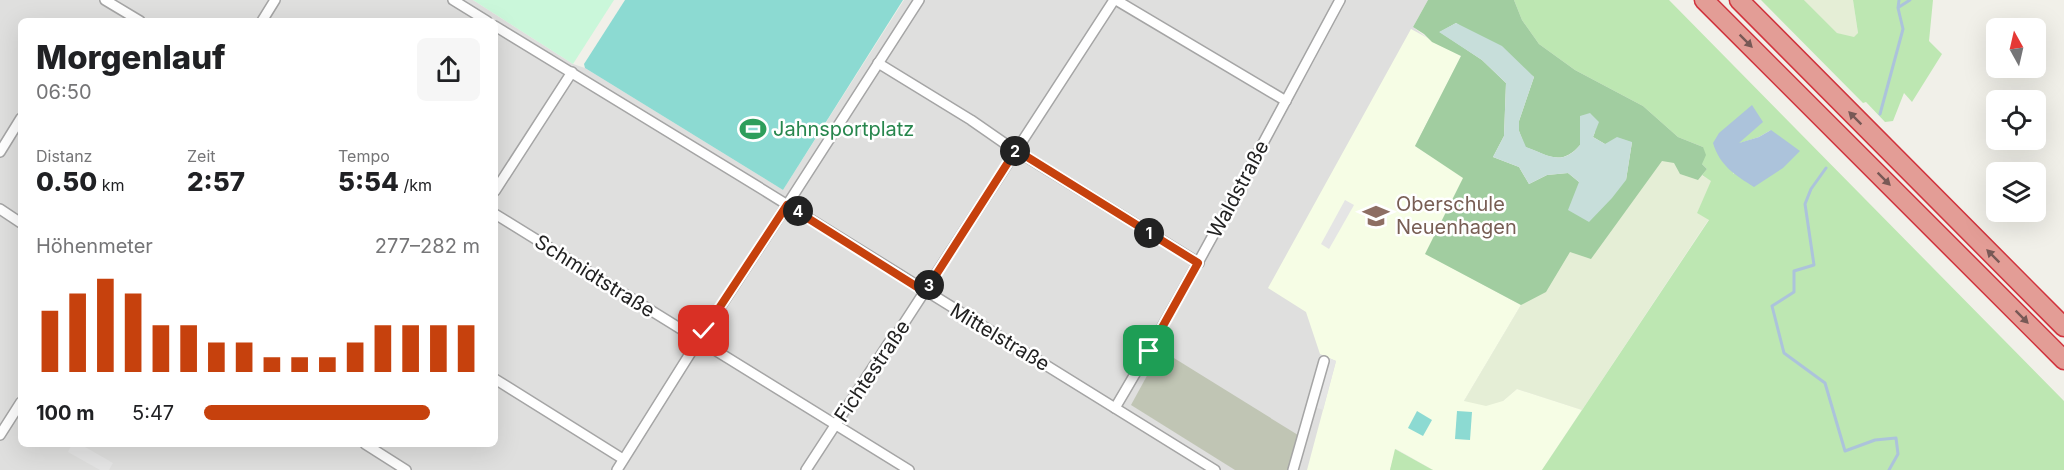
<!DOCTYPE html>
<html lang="de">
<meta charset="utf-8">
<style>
body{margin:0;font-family:Inter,sans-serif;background:#f6f6f6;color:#202124;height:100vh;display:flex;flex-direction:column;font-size:22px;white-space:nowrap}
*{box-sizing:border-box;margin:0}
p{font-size:20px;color:#757577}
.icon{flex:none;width:33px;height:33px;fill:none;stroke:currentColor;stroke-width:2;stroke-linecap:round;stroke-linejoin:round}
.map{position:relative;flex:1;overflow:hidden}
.details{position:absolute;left:18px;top:18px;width:480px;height:429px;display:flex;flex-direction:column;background:#fff;border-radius:9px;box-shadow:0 6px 24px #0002}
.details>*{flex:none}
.needle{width:39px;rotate:352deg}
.controls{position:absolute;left:1986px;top:18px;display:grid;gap:12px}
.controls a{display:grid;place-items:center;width:60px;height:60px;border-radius:9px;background:#fff;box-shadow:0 6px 24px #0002;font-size:30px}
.pin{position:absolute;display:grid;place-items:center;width:51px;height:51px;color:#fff;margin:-26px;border-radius:12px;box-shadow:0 3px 9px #0006}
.km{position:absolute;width:30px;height:30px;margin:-15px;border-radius:50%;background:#222;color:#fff;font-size:16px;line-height:30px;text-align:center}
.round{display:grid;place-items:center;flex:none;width:63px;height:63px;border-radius:9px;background:#f6f6f6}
.summary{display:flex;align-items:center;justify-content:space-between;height:102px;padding:0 18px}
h1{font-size:33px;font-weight:800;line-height:45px}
.metrics{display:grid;grid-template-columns:repeat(3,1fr);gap:9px;height:102px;padding:6px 18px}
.metrics div{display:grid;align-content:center}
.metrics b{font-size:26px;font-weight:800}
.metrics small{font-size:16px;font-weight:400}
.metrics p{font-size:16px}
.chart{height:168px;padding:12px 18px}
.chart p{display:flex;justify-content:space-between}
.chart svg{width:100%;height:108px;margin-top:6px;stroke:#c6410d;stroke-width:6}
ul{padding:0 18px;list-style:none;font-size:20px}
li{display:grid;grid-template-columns:96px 72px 1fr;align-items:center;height:45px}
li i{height:15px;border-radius:8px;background:#c6410d}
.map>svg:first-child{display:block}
.residential{fill:#dfdfde;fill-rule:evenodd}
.education{fill:#f6fde5}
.construction{fill:#c0c5b4}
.farmland{fill:#e5eed6}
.grass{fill:#bde7b2;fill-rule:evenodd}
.forest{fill:#a1cda0;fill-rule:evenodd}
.wetland{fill:#c7deda}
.park{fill:#caf7da}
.pitch{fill:#8cdad2}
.parking{fill:#e5e5e5}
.water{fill:#acc3db}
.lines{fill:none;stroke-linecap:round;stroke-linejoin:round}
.stream{stroke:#acc3db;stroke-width:3}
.minor-casing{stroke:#a5a5a5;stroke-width:12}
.motorway-casing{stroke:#d1333d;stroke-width:21}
.minor{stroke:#fff;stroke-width:9}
.motorway{stroke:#e39d96;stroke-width:18}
.oneway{fill:#785956}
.route-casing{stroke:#fff;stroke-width:12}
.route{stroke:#c6410d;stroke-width:8}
.labels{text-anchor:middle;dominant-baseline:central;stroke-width:5;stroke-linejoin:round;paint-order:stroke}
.leisure-label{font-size:20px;fill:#27864d;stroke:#fff;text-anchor:start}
.street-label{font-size:20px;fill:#212121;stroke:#fff}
.education-label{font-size:20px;fill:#785e54;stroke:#fff;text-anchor:start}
</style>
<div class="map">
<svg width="2064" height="470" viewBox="0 0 2064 470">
<rect width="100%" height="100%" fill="#f1f0e9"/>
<!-- residential -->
<path class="residential" d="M0 0H473L573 64 585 68 783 190 904 0H1428L1413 27 1432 42 1426 254 1521 305 1464 401 1582 410 1542 470H1433L1396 449 1390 470H0ZM21 21H495V444H21Z"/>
<!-- education -->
<polygon class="education" points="1411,29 1461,56 1415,146 1464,178 1426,254 1521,305 1464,401 1503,401 1517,389 1582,410 1542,470 1433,470 1396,449 1390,470 1307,470 1336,361 1320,354 1306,312 1268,288"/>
<!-- construction -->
<polygon class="construction" points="1161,350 1298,435 1289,470 1235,470 1131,405"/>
<!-- farmland -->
<g class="farmland">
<polygon points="1804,0 1853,0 1858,34 1854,38 1837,33"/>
<polygon points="1657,152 1712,181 1697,213 1709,219 1582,410 1517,389 1503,401 1486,406 1464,401 1521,305 1562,242"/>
</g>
<!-- grass -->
<g class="grass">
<path d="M1514 0H1669L2064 401V470H1542L1709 220 1697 213 1711 181 1702 175 1707 169 1702 164 1703 147 1678 137 1643 106 1575 70 1539 44 1522 20ZM1771 130 1733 174 1737 144 1759 137Z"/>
<polygon points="1761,0 1804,0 1837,33 1854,37 1858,33 1853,0 1933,0 1929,41 1942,54 1912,102 1904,93 1893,121 1885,122 1866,102 1863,103"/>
<polygon points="1395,449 1431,469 1433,470 1390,470"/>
</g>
<!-- forest -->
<path class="forest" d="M1428 0H1514L1522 20 1539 44 1575 70 1643 106 1678 137 1703 147 1706 155 1702 164 1707 169 1698 180 1680 174 1674 163 1662 161 1591 259 1570 252 1546 292 1521 305 1425 254 1463 178 1415 146 1461 56 1432 42 1424 34 1413 27ZM1456 23 1534 77 1519 121V131L1525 147C1548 155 1561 167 1580 145V116L1595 132 1593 137 1605 144 1632 142 1626 180 1579 182 1568 173 1547 175 1529 184 1519 167 1493 157 1504 136 1506 83 1482 60 1440 32Z"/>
<!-- wetland -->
<path class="wetland" d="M1456 23 1502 46 1534 77 1519 121V131L1526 147C1548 155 1562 167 1580 145V116L1590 113 1599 122 1593 137 1605 144 1617 137 1632 142 1626 180 1612 198 1589 222 1568 210 1579 182 1568 173 1547 175 1529 184 1519 167 1493 157 1504 136 1506 83 1482 60 1439 32Z"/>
<!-- park -->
<polygon class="park" points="473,0 614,0 573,64"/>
<!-- pitch -->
<g class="pitch">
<polygon points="625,0 903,0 783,190 585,68 584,64"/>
<polygon points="1417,411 1432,420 1423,436 1408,428"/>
<polygon points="1457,411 1472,412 1470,440 1455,439"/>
</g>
<!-- parking -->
<g class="parking">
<polygon points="1345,200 1354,205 1329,249 1321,244"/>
<polygon points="1329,358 1336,361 1323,410 1315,407"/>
<polygon points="72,444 80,444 113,463 109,470 100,470 68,452"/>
</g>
<!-- water -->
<path class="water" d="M1752 105 1763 122 1739 143 1759 137 1771 130 1800 151 1783 168 1754 187C1735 175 1720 166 1713 143L1719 133Z"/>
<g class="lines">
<!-- stream -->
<g class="stream">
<polyline points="1899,7 1910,0"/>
<polyline points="1880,114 1903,29 1898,8 1899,0"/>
<polyline points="1826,168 1811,189 1805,204 1814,265 1794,271 1794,292 1772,306 1784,353 1825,383 1845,451 1875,440 1896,438 1898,454 1889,470"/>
</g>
<!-- minor casing -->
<g class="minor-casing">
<g id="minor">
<polyline points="105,0 140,21"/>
<polyline points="453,0 487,21"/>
<polyline points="1116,0 1286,101"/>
<polyline points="262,21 275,0"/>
<polyline points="495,26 765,191 1215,470"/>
<polyline points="878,63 971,120 1007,145 1199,263"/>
<polyline points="0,152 21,118"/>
<polyline points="495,191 572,72"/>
<polyline points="0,209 21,223"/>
<polyline points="495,214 909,470"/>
<polyline points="495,379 623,459"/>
<path d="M1115 408C1194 275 1266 137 1340 0"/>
<polyline points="0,435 21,402"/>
<polyline points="365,444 406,470"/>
<polyline points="617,470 698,341 787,205 919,0"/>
<polyline points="806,470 890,341 897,334 1114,0"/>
<polyline points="1293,470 1324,361"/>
</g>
</g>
<!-- motorway casing -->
<g class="motorway-casing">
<g id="motorway">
<polyline points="1704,0 2064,360"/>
<polyline points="1739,0 2064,327"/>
</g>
</g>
<!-- minor -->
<use href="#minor" class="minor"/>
<!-- motorway -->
<use href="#motorway" class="motorway"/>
</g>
<!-- one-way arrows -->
<defs><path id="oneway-solid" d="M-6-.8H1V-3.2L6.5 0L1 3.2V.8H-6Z" transform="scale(1.5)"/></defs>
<g class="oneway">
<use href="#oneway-solid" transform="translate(1746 41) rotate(45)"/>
<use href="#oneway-solid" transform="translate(1855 118) rotate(-135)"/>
<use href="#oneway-solid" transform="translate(1884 179) rotate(45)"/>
<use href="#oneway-solid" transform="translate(1993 256) rotate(-135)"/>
<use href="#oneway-solid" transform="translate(2022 317) rotate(45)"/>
</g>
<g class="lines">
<!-- route casing -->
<g class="route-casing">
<polyline id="route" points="704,331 787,205 925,292 1016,150 1198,263 1149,351"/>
</g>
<!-- route -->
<use href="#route" class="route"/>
</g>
<!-- icons -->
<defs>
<g id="stadium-bare" transform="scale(2.07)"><path d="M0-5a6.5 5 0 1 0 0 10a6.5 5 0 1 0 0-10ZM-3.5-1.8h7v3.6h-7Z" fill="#2e9e5b" stroke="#fff" stroke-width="2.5" paint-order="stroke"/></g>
<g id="school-bare" transform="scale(2.07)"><path d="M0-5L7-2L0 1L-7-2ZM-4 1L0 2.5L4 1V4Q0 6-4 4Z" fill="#8d6e63" stroke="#fff" stroke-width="2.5" paint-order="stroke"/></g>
</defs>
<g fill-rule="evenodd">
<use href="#stadium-bare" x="753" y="129"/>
<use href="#school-bare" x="1376" y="216"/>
</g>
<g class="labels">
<!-- leisure labels -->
<g class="leisure-label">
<text x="773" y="129">Jahnsportplatz</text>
</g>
<!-- street labels -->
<g class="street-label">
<text transform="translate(1238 189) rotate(-62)">Waldstraße</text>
<text transform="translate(595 276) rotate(32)">Schmidtstraße</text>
<text transform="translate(1000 337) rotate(31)">Mittelstraße</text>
<text transform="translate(872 371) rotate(-56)">Fichtestraße</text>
</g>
<!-- education labels -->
<g class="education-label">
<text x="1396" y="204">Oberschule<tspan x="1396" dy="23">Neuenhagen</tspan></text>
</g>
</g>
</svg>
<div class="controls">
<a><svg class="needle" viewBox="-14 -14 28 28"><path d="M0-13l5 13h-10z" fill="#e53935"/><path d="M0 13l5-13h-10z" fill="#757577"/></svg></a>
<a><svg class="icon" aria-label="locate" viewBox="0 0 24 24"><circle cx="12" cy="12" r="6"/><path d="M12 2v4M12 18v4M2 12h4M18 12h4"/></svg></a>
<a><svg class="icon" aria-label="layers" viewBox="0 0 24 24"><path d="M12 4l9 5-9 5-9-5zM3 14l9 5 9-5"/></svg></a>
</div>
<div class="pin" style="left:1149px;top:351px;background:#1e9e55"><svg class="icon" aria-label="arrive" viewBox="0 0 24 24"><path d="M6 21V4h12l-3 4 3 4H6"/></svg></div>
<div class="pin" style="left:704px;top:331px;background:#d93025"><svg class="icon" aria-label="check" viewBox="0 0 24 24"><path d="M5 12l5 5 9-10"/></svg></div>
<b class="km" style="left:1149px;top:233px">1</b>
<b class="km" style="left:1015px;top:151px">2</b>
<b class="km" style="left:929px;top:285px">3</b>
<b class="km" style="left:798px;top:211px">4</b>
<section class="details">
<div class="summary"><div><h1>Morgenlauf</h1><p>06:50</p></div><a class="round"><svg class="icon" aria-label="share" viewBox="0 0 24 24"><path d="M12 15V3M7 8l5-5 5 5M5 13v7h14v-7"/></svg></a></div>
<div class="metrics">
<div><p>Distanz</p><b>0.50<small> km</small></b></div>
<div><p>Zeit</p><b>2:57</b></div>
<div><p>Tempo</p><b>5:54<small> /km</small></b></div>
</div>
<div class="chart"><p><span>Höhenmeter</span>277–282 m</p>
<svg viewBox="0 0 160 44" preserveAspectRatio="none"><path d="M5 44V19M15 44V12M25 44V6M35 44V12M45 44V25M55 44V25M65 44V32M75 44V32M85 44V38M95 44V38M105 44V38M115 44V32M125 44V25M135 44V25M145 44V25M155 44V25"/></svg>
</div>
<ul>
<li><b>100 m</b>5:47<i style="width:82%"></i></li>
</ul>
</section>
</div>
